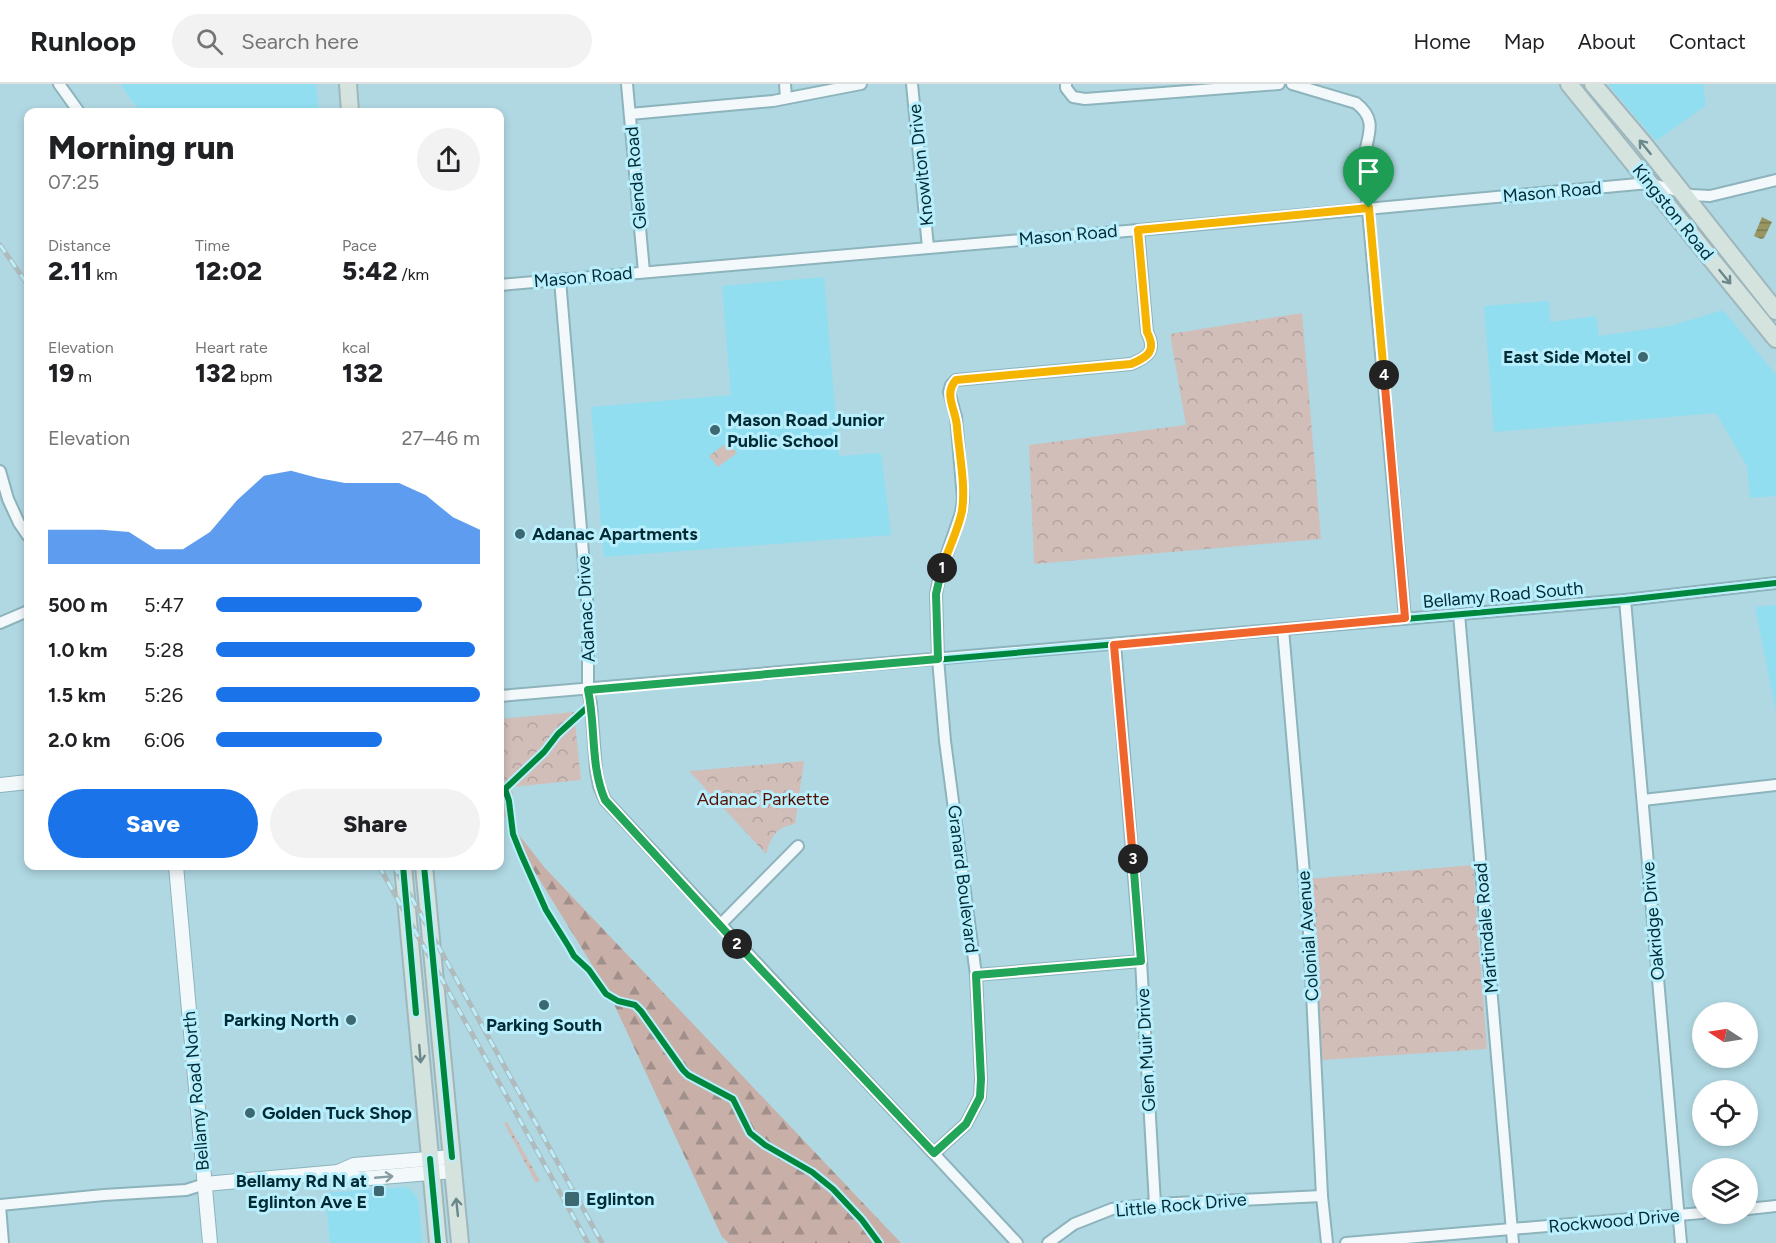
<!DOCTYPE html>
<meta charset="utf-8">
<style>
body{margin:0;font-family:Figtree,sans-serif;background:#f2f2f2;color:#202124;height:100vh;display:flex;flex-direction:column;font-size:22px;white-space:nowrap}
*{box-sizing:border-box;margin:0}
p{font-size:20px;color:#757577}
.icon{flex:none;width:33px;height:33px;fill:none;stroke:currentColor;stroke-width:2;stroke-linecap:round;stroke-linejoin:round}
.map{position:relative;flex:1;overflow:hidden}
.panel{position:absolute;left:24px;top:24px;width:480px;height:762px;display:flex;flex-direction:column;background:#fff;border-radius:12px;box-shadow:0 3px 9px #0003}
.panel>*{flex:none}
.needle{width:39px;rotate:282deg}
.tools{position:absolute;left:1692px;top:918px;display:grid;gap:12px}
.tools a{display:grid;place-items:center;width:66px;height:66px;border-radius:50%;background:#fff;box-shadow:0 3px 9px #0003;font-size:30px}
.pin{position:absolute;display:grid;place-items:center;width:51px;height:51px;color:#fff;margin:-62px -26px;border-radius:50% 50% 50% 0;rotate:-45deg;box-shadow:0 0 6px #0007}
.pin .icon{rotate:45deg}
.km{position:absolute;width:30px;height:30px;margin:-15px;border-radius:50%;background:#222;color:#fff;font-size:16px;line-height:30px;text-align:center}
.round{display:grid;place-items:center;flex:none;width:63px;height:63px;border-radius:32px;background:#f2f2f2}
.summary{display:flex;align-items:center;justify-content:space-between;height:102px;padding:0 24px}
h1{font-size:33px;font-weight:800;line-height:45px}
.stats{display:grid;grid-template-columns:repeat(3,1fr);gap:9px;height:102px;padding:6px 24px}
.stats div{display:grid;align-content:center}
.stats b{font-size:26px;font-weight:800}
.stats small{font-size:16px;font-weight:400}
.stats p{font-size:16px}
.chart{height:168px;padding:12px 24px}
.chart p{display:flex;justify-content:space-between}
.chart svg{width:100%;height:108px;margin-top:6px;fill:#1a73e8;opacity:.7}
.action{display:flex;gap:12px;margin-top:auto;padding:12px 24px}
.action a{flex:1;height:69px;border-radius:36px;background:#1a73e8;color:#fff;font-size:24px;font-weight:800;line-height:69px;text-align:center}
.action a+a{background:#f2f2f2;color:#202124}
ul{padding:0 24px;list-style:none;font-size:20px}
li{display:grid;grid-template-columns:96px 72px 1fr;align-items:center;height:45px}
li i{height:15px;border-radius:8px;background:#1a73e8}
header{display:flex;align-items:center;gap:36px;box-sizing:border-box;height:84px;padding:0 30px;background:#fff;border-bottom:2px solid #e0e0e0}
header strong{font-size:28px}
nav{display:flex;gap:33px;margin-inline-start:auto;font-size:21px}
.search{width:420px;height:54px;background:#f2f2f2;display:flex;align-items:center;gap:15px;box-sizing:border-box;padding:0 21px;border-radius:33px;color:#757577;font-size:22px}
.map>svg:first-child{display:block}
.built{fill:#90def0}
.grass{fill:url(#grass-dots)}
.forest{fill:url(#forest-firs)}
.park{fill:url(#park-crowns)}
.water{fill:url(#water-rules)}
.lines{fill:none;stroke-linecap:round;stroke-linejoin:round}
.minor-casing{stroke:#8db3bc;stroke-width:14}
.tertiary-casing{stroke:#8db3bc;stroke-width:16}
.primary-casing{stroke:#9eb7bd;stroke-width:20}
.minor{stroke:#f3f9fb;stroke-width:10}
.tertiary{stroke:#f3f9fb;stroke-width:14}
.primary{stroke:#d5e3df;stroke-width:16}
.rail-casing{stroke:#afbbbd;stroke-width:5}
.rail{stroke:#b9effd;stroke-width:3;stroke-dasharray:9;stroke-linecap:butt}
.cycleway-casing{stroke:#b9effd;stroke-width:10}
.cycleway{stroke:#00873e;stroke-width:6}
.oneway{stroke:#6a878a}
.oneway2{stroke:#869ca1}
.split-1-casing{stroke:#fff;stroke-width:12}
.split-2-casing{stroke:#fff;stroke-width:12}
.split-3-casing{stroke:#fff;stroke-width:12}
.split-4-casing{stroke:#fff;stroke-width:12}
.split-5-casing{stroke:#fff;stroke-width:12}
.split-1{stroke:#f5b400;stroke-width:8}
.split-2{stroke:#22a559;stroke-width:8}
.split-3{stroke:#22a559;stroke-width:8}
.split-4{stroke:#f0652b;stroke-width:8}
.split-5{stroke:#f5b400;stroke-width:8}
.poi-dot{fill:#3e6871;stroke:#b9effd;stroke-width:2}
.labels{text-anchor:middle;dominant-baseline:central;stroke-width:6;stroke-linejoin:round;paint-order:stroke}
.street-label{font-size:18px;fill:#002b34;stroke:#b9effd}
.poi-label{font-size:18px;font-weight:bold;fill:#002b34;stroke:#b9effd;text-anchor:start}
.park-label{font-size:18px;fill:#551000;stroke:#b9effd}
</style>
<header>
<strong>Runloop</strong>
<div class="search"><svg class="icon" aria-label="search" viewBox="0 0 24 24"><circle cx="10" cy="10" r="6"/><path d="M15 15l6 6"/></svg>Search here</div>
<nav><a>Home</a><a>Map</a><a>About</a><a>Contact</a></nav>
</header>
<div class="map">
<svg width="1776" height="1159" viewBox="0 0 1776 1159">
<defs>
<pattern id="grass-dots" width="8" height="8" patternUnits="userSpaceOnUse" patternTransform="scale(1.5)"><rect width="8" height="8" fill="#d1beb9"/><path d="M2 2h.1M6 6h.1" fill="none" stroke="#b2a3a0" stroke-width="1.8" stroke-linecap="round"/></pattern>
<pattern id="forest-firs" width="22" height="20" patternUnits="userSpaceOnUse" patternTransform="scale(1.5)"><rect width="22" height="20" fill="#c8afa8"/><path d="M5 1l3.5 6h-7zM16 11l3.5 6h-7z" fill="#a08f8a"/></pattern>
<pattern id="park-crowns" width="20" height="18" patternUnits="userSpaceOnUse" patternTransform="scale(1.5)"><rect width="20" height="18" fill="#d1beb9"/><path d="M2 6a3 3 0 1 1 6 0M12 15a3 3 0 1 1 6 0" fill="none" stroke="#b2a3a0"/></pattern>
<pattern id="water-rules" width="6" height="5" patternUnits="userSpaceOnUse" patternTransform="scale(1.5)"><rect width="6" height="5" fill="#989663"/><path d="M0 2.5h6" fill="none" stroke="#7a7b52"/></pattern>
</defs>
<rect width="100%" height="100%" fill="#b0d8e2"/>
<!-- built -->
<g class="built">
<polygon points="120,0 316,0 319,28 140,28"/>
<polygon points="1608,0 1703,0 1706,21 1656,57"/>
<polygon points="824,193 839,372 881,369 891,451 604,473 591,323 731,311 722,202"/>
<polygon points="1549,217 1550,238 1596,232 1599,252 1670,242 1723,226 1776,291 1776,412 1750,414 1747,382 1716,329 1494,348 1484,222"/>
<polygon points="1776,521 1776,628 1755,523"/>
<polygon points="405,1103 413,1108 418,1116 422,1159 330,1159 325,1109"/>
</g>
<!-- grass -->
<polygon class="grass" points="507,1038 540,1097 536,1099 504,1039"/>
<!-- forest -->
<polygon class="forest" points="515,746 545,784 901,1159 729,1159 722,1153 607,905 523,769"/>
<!-- park -->
<g class="park">
<polygon points="1302,229 1321,455 1034,480 1029,361 1186,341 1170,250"/>
<polygon points="728,358 737,369 718,383 709,372"/>
<polygon points="574,628 581,696 512,703 515,746 500,727 500,635"/>
<path d="M804 677 795 740C776 743 771 753 766 770L689 687Z"/>
<polygon points="1473,781 1487,965 1321,976 1308,795"/>
</g>
<!-- water -->
<polygon class="water" points="1762,133 1772,138 1764,154 1761,155 1754,152"/>
<g class="lines">
<!-- minor casing -->
<g class="minor-casing">
<g id="minor">
<polyline points="59,0 79,28"/>
<polyline points="627,0 644,188"/>
<polyline points="785,0 786,14"/>
<polyline points="912,0 928,163"/>
<polyline points="1066,0 1066,4 1073,13 1085,15 1279,0"/>
<path d="M1292 0 1356 19C1382 39 1363 56 1364 82L1405 534"/>
<polyline points="630,30 773,17 861,0"/>
<polyline points="560,196 588,528 588,606 591,620 596,686 599,702 605,716 1017,1159"/>
<polyline points="500,201 1138,146 1649,99 1691,111 1710,112 1776,96"/>
<polyline points="0,387 8,415 19,439 28,452"/>
<polyline points="1625,516 1681,1159"/>
<polyline points="1459,530 1513,1159"/>
<polyline points="0,539 28,527"/>
<polyline points="1283,545 1309,848 1322,1112 1327,1159"/>
<polyline points="1115,561 1141,877 1155,1120"/>
<polyline points="500,612 1625,516 1776,499"/>
<polyline points="1643,716 1776,701"/>
<polyline points="720,841 798,762"/>
<polyline points="976,891 1141,877"/>
<path d="M934 1069 966 1040 980 1013 981 995 976 891 945 657 938 575 936 510 940 490 961 429 963 415 956 333 949 308 951 301 956 296 1131 280C1148 273 1157 267 1147 248L1138 146"/>
<polyline points="0,1121 104,1111 186,1106 205,1100"/>
<polyline points="0,1122 3,1159"/>
<polyline points="1748,1125 1776,1122"/>
<polyline points="1048,1159 1074,1140 1112,1125 1155,1120 1322,1112"/>
<polyline points="1346,1159 1702,1129"/>
</g>
</g>
<!-- tertiary casing -->
<g class="tertiary-casing">
<g id="tertiary">
<polyline points="0,701 28,698"/>
<polyline points="176,782 210,1159"/>
<polyline points="338,1088 358,1095 453,1087"/>
<polyline points="205,1100 338,1088 354,1081 452,1073"/>
</g>
</g>
<!-- primary casing -->
<g class="primary-casing">
<g id="primary">
<polyline points="348,0 350,28"/>
<polyline points="1569,0 1776,255"/>
<polyline points="1593,0 1643,59 1776,227"/>
<polyline points="403,782 438,1159"/>
<polyline points="424,782 460,1159"/>
</g>
</g>
<!-- minor -->
<use href="#minor" class="minor"/>
<!-- tertiary -->
<use href="#tertiary" class="tertiary"/>
<!-- primary -->
<use href="#primary" class="primary"/>
<!-- rail casing -->
<g class="rail-casing">
<g id="rail">
<polyline points="0,161 28,201"/>
<polyline points="379,782 588,1159"/>
<polyline points="394,782 602,1159"/>
</g>
</g>
<!-- rail -->
<use href="#rail" class="rail"/>
<!-- cycleway casing -->
<g class="cycleway-casing">
<g id="cycleway">
<polyline points="403,782 416,929"/>
<polyline points="424,782 452,1073"/>
<polyline points="430,1075 438,1159"/>
<polyline points="879,1159 862,1136 833,1105 812,1088 765,1061 750,1049 733,1015 688,991 683,986 641,927 635,921 618,917 606,910 589,886 574,872 569,863 546,826 521,770 513,750 509,717 505,705 544,668 558,650 591,620 588,606 1625,516 1776,499"/>
</g>
</g>
<!-- cycleway -->
<use href="#cycleway" class="cycleway"/>
</g>
<!-- one-way arrows -->
<defs><path id="oneway-shaft" d="M-6 0H5M1.5-3L5.5 0L1.5 3" fill="none" stroke-width="1.6" stroke-linecap="round" stroke-linejoin="round" transform="scale(1.5)"/></defs>
<g class="oneway">
<use href="#oneway-shaft" transform="translate(1645 63) rotate(-129)"/>
<use href="#oneway-shaft" transform="translate(1725 193) rotate(51)"/>
<use href="#oneway-shaft" transform="translate(420 970) rotate(85)"/>
<use href="#oneway-shaft" transform="translate(457 1123) rotate(-96)"/>
</g>
<use class="oneway2" href="#oneway-shaft" transform="translate(384 1093) rotate(-5)"/>
<g class="lines">
<!-- split-1 casing -->
<g class="split-1-casing">
<path id="split-1" d="M942 484C948 466 958 446 962 427 966 402 959 369 957 343 956 326 943 310 956 296L1131 280C1148 273 1157 267 1147 248L1138 146 1369 124"/>
</g>
<!-- split-2 casing -->
<g class="split-2-casing">
<path id="split-2" d="M737 860 605 716C590 681 596 643 588 606L938 575 936 510 942 484"/>
</g>
<!-- split-3 casing -->
<g class="split-3-casing">
<polyline id="split-3" points="737,860 934,1069 966,1040 980,1013 981,995 976,891 1141,877 1133,775"/>
</g>
<!-- split-4 casing -->
<g class="split-4-casing">
<polyline id="split-4" points="1133,775 1114,561 1405,534 1384,291"/>
</g>
<!-- split-5 casing -->
<g class="split-5-casing">
<polyline id="split-5" points="1369,124 1384,291"/>
</g>
<!-- split-1 -->
<use href="#split-1" class="split-1"/>
<!-- split-2 -->
<use href="#split-2" class="split-2"/>
<!-- split-3 -->
<use href="#split-3" class="split-3"/>
<!-- split-4 -->
<use href="#split-4" class="split-4"/>
<!-- split-5 -->
<use href="#split-5" class="split-5"/>
</g>
<!-- markers -->
<g class="poi-dot">
<circle cx="1643" cy="273" r="6"/>
<circle cx="715" cy="346" r="6"/>
<circle cx="520" cy="450" r="6"/>
<circle cx="544" cy="921" r="6"/>
<circle cx="351" cy="936" r="6"/>
<circle cx="250" cy="1029" r="6"/>
<rect x="373" y="1101" width="12" height="12" rx="3"/>
<rect x="564" y="1107" width="16" height="16" rx="3"/>
</g>
<g class="labels">
<!-- street labels -->
<g class="street-label">
<text transform="translate(921 81) rotate(-96)">Knowlton Drive</text>
<text transform="translate(636 94) rotate(-95)">Glenda Road</text>
<text transform="translate(1552 108) rotate(-5)">Mason Road</text>
<text transform="translate(1673 128) rotate(51)">Kingston Road</text>
<text transform="translate(1068 151) rotate(-5)">Mason Road</text>
<text transform="translate(583 193) rotate(-5)">Mason Road</text>
<text transform="translate(1503 511) rotate(-5)">Bellamy Road South</text>
<text transform="translate(586 525) rotate(-93)">Adanac Drive</text>
<text transform="translate(963 795) rotate(83)">Granard Boulevard</text>
<text transform="translate(1653 837) rotate(-95)">Oakridge Drive</text>
<text transform="translate(1486 844) rotate(-95)">Martindale Road</text>
<text transform="translate(1308 852) rotate(-94)">Colonial Avenue</text>
<text transform="translate(1146 966) rotate(-93)">Glen Muir Drive</text>
<text transform="translate(196 1007) rotate(-95)">Bellamy Road North</text>
<text transform="translate(1181 1121) rotate(-5)">Little Rock Drive</text>
<text transform="translate(1614 1137) rotate(-5)">Rockwood Drive</text>
</g>
<!-- poi labels -->
<g class="poi-label">
<text x="1631" y="273" text-anchor="end">East Side Motel</text>
<text x="727" y="336">Mason Road Junior<tspan x="727" dy="21">Public School</tspan></text>
<text x="532" y="450">Adanac Apartments</text>
<text x="339" y="936" text-anchor="end">Parking North</text>
<text x="544" y="941" text-anchor="middle">Parking South</text>
<text x="262" y="1029">Golden Tuck Shop</text>
<text x="367" y="1097" text-anchor="end">Bellamy Rd N at<tspan x="367" dy="21">Eglinton Ave E</tspan></text>
<text x="586" y="1115">Eglinton</text>
</g>
<!-- park labels -->
<g class="park-label">
<text x="763" y="715">Adanac Parkette</text>
</g>
</g>
</svg>
<div class="tools">
<a><svg class="needle" viewBox="-14 -14 28 28"><path d="M0-13l5 13h-10z" fill="#e53935"/><path d="M0 13l5-13h-10z" fill="#757577"/></svg></a>
<a><svg class="icon" aria-label="locate" viewBox="0 0 24 24"><circle cx="12" cy="12" r="6"/><path d="M12 2v4M12 18v4M2 12h4M18 12h4"/></svg></a>
<a><svg class="icon" aria-label="layers" viewBox="0 0 24 24"><path d="M12 4l9 5-9 5-9-5zM3 14l9 5 9-5"/></svg></a>
</div>
<div class="pin" style="left:1369px;top:124px;background:#1e9e55"><svg class="icon" aria-label="arrive" viewBox="0 0 24 24"><path d="M6 21V4h12l-3 4 3 4H6"/></svg></div>
<b class="km" style="left:942px;top:484px">1</b>
<b class="km" style="left:737px;top:860px">2</b>
<b class="km" style="left:1133px;top:775px">3</b>
<b class="km" style="left:1384px;top:291px">4</b>
<section class="panel">
<div class="summary"><div><h1>Morning run</h1><p>07:25</p></div><a class="round"><svg class="icon" aria-label="share" viewBox="0 0 24 24"><path d="M12 15V3M7 8l5-5 5 5M5 13v7h14v-7"/></svg></a></div>
<div class="stats">
<div><p>Distance</p><b>2.11<small> km</small></b></div>
<div><p>Time</p><b>12:02</b></div>
<div><p>Pace</p><b>5:42<small> /km</small></b></div>
</div>
<div class="stats">
<div><p>Elevation</p><b>19<small> m</small></b></div>
<div><p>Heart rate</p><b>132<small> bpm</small></b></div>
<div><p>kcal</p><b>132</b></div>
</div>
<div class="chart"><p><span>Elevation</span>27–46 m</p>
<svg viewBox="0 0 160 44" preserveAspectRatio="none"><path d="M0 44V30L10 30L20 30L30 31L40 38L50 38L60 31L70 18L80 8L90 6L100 9L110 11L120 11L130 11L140 16L150 25L160 30V44z"/></svg>
</div>
<ul>
<li><b>500 m</b>5:47<i style="width:78%"></i></li>
<li><b>1.0 km</b>5:28<i style="width:98%"></i></li>
<li><b>1.5 km</b>5:26<i style="width:100%"></i></li>
<li><b>2.0 km</b>6:06<i style="width:63%"></i></li>
</ul>
<div class="action"><a>Save</a><a>Share</a></div>
</section>
</div>
